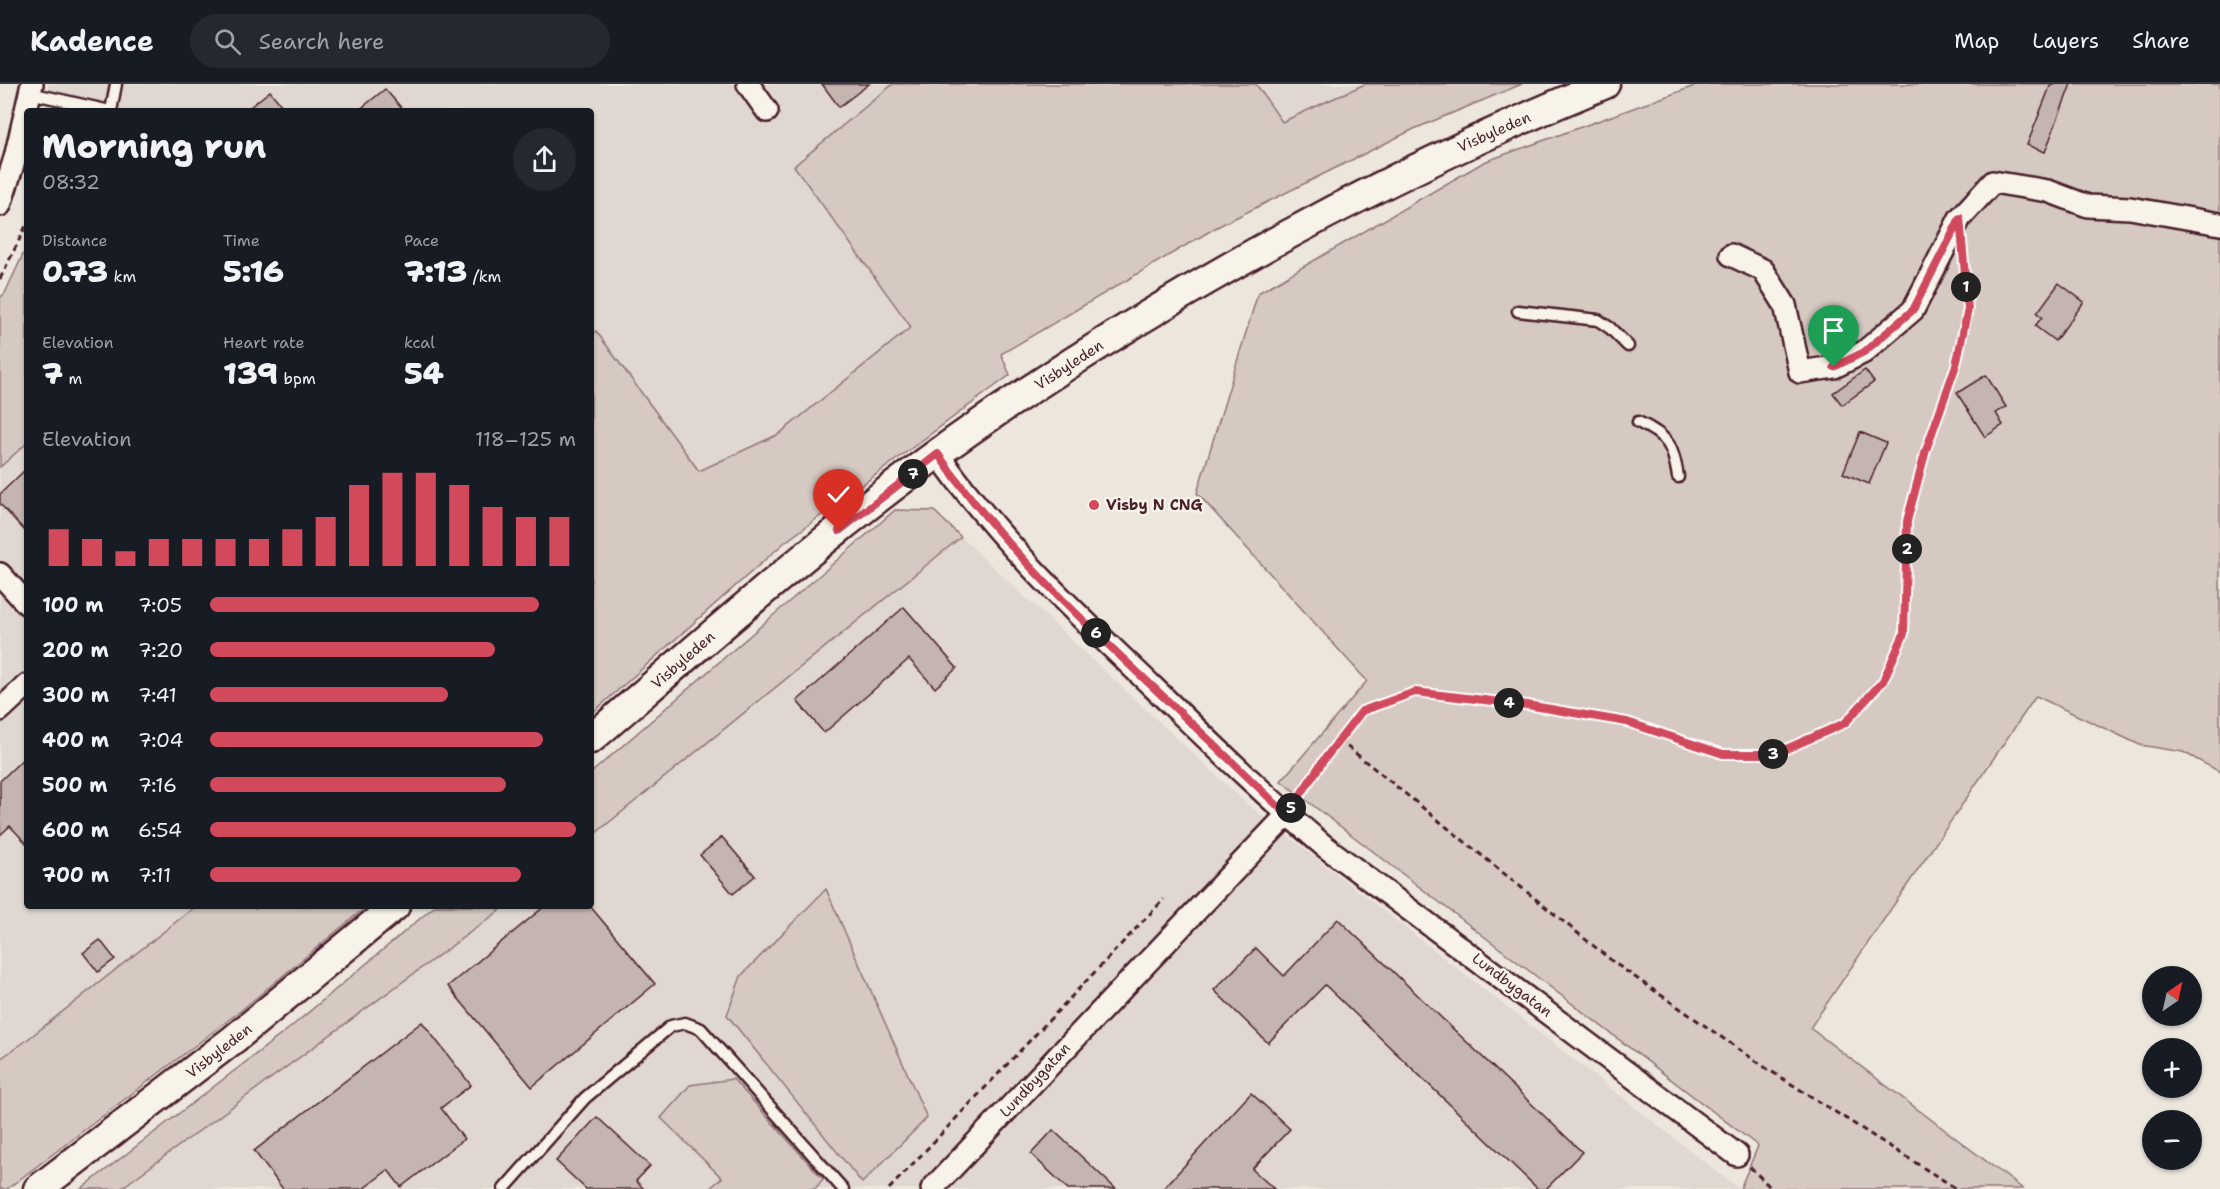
<!DOCTYPE html>
<meta charset="utf-8">
<style>
body{margin:0;font-family:"Shantell Sans",sans-serif;background:#242831;color:#f1f3f6;height:100vh;display:flex;flex-direction:column;font-size:22px;white-space:nowrap}
*{box-sizing:border-box;margin:0}
p{font-size:20px;color:#9ea1a6}
.icon{flex:none;width:33px;height:33px;fill:none;stroke:currentColor;stroke-width:2;stroke-linecap:round;stroke-linejoin:round}
.map{position:relative;flex:1;overflow:hidden}
.panel{position:absolute;left:24px;top:24px;width:570px;height:801px;display:flex;flex-direction:column;background:#171b24;border-radius:6px;box-shadow:0 2px 4px #0004}
.panel>*{flex:none}
.needle{width:39px;rotate:34deg}
.fabs{position:absolute;left:2142px;top:882px;display:grid;gap:12px}
.fabs a{display:grid;place-items:center;width:60px;height:60px;border-radius:50%;background:#171b24;box-shadow:0 2px 4px #0004;font-size:30px}
.pin{position:absolute;display:grid;place-items:center;width:51px;height:51px;color:#fff;margin:-62px -26px;border-radius:50% 50% 50% 0;rotate:-45deg;box-shadow:0 0 6px #0007}
.pin .icon{rotate:45deg}
.km{position:absolute;width:30px;height:30px;margin:-15px;border-radius:50%;background:#222;color:#fff;font-size:16px;line-height:30px;text-align:center}
.round{display:grid;place-items:center;flex:none;width:63px;height:63px;border-radius:32px;background:#242831}
.overview{display:flex;align-items:center;justify-content:space-between;height:102px;padding:0 18px}
h1{font-size:33px;font-weight:800;line-height:45px}
.metrics{display:grid;grid-template-columns:repeat(3,1fr);gap:9px;height:102px;padding:6px 18px}
.metrics div{display:grid;align-content:center}
.metrics b{font-size:30px;font-weight:800}
.metrics small{font-size:16px;font-weight:400}
.metrics p{font-size:16px}
.chart{height:168px;padding:12px 18px}
.chart p{display:flex;justify-content:space-between}
.chart svg{width:100%;height:108px;margin-top:6px;stroke:#d1495b;stroke-width:6}
ul{padding:0 18px;list-style:none;font-size:20px}
li{display:grid;grid-template-columns:96px 72px 1fr;align-items:center;height:45px}
li i{height:15px;border-radius:8px;background:#d1495b}
header{display:flex;align-items:center;gap:36px;box-sizing:border-box;height:84px;padding:0 30px;background:#171b24;border-bottom:2px solid #363941}
header strong{font-size:28px}
nav{display:flex;gap:33px;margin-inline-start:auto;font-size:21px}
.search{width:420px;height:54px;background:#242831;display:flex;align-items:center;gap:15px;box-sizing:border-box;padding:0 21px;border-radius:33px;color:#9ea1a6;font-size:22px}
.map>svg:first-child{display:block}
.built{fill:#e0d7d0}
.green{fill:#d5c9c2;stroke:#907476;stroke-width:1.5}
.building{fill:#c4b5b0;stroke:#4a1f2b;stroke-width:1.5}
.lines{fill:none;stroke-linecap:round;stroke-linejoin:round}
.service-casing{stroke:#4a1f2b;stroke-width:15}
.minor-casing{stroke:#4a1f2b;stroke-width:26}
.secondary-casing{stroke:#4a1f2b;stroke-width:33}
.path{stroke:#4a1f2b;stroke-width:3;stroke-dasharray:6 4.5;stroke-linecap:butt}
.service{stroke:#f7f3e8;stroke-width:10}
.minor{stroke:#f7f3e8;stroke-width:21}
.secondary{stroke:#f7f3e8;stroke-width:28}
.route-casing{stroke:#fff;stroke-width:12}
.route{stroke:#d1495b;stroke-width:8}
.poi-dot{fill:#d1495b;stroke:#f7f3e8;stroke-width:2}
.labels{text-anchor:middle;dominant-baseline:central;stroke-width:5;stroke-linejoin:round;paint-order:stroke}
.street-label{font-size:15px;fill:#4a1f2b;stroke:#f7f3e8}
.poi-label{font-size:15px;font-weight:bold;fill:#4a1f2b;stroke:#f7f3e8;text-anchor:start}
</style>
<header>
<strong>Kadence</strong>
<div class="search"><svg class="icon" aria-label="search" viewBox="0 0 24 24"><circle cx="10" cy="10" r="6"/><path d="M15 15l6 6"/></svg>Search here</div>
<nav><a>Map</a><a>Layers</a><a>Share</a></nav>
</header>
<div class="map">
<svg width="2220" height="1105" viewBox="0 0 2220 1105">
<rect width="100%" height="100%" fill="#ece6dd"/>
<filter id="ink" filterUnits="userSpaceOnUse"><feTurbulence type="fractalNoise" baseFrequency=".0167" numOctaves="2"/><feDisplacementMap in="SourceGraphic" scale="12" xChannelSelector="R" yChannelSelector="G"/><feConvolveMatrix kernelMatrix="1 2 1 2 8 2 1 2 1" color-interpolation-filters="sRGB"/></filter>
<g filter="url(#ink)">
<!-- built -->
<g class="built">
<polygon points="49,0 893,0 794,82 911,243 779,350 698,387 596,248 591,252 591,27 43,27"/>
<polygon points="1256,0 1365,0 1282,38"/>
<polygon points="27,359 27,822 196,822 23,959 0,975 0,383"/>
<polygon points="961,453 1247,720 1739,1105 815,1105 823,1095 722,1094 709,1105 120,1105 506,822 591,822 591,753"/>
</g>
<!-- green -->
<g class="green">
<polygon points="893,0 1256,0 1282,38 1365,0 1522,0 1414,45 1217,143 1001,270 1010,291 784,459 591,630 591,252 596,247 699,387 779,350 911,243 794,82"/>
<polygon points="1700,0 2220,0 2220,688 2183,668 2140,661 2036,612 1810,944 2023,1105 1740,1105 1758,1062 1281,697 1367,597 1197,409 1258,209 1484,78"/>
<polygon points="27,162 27,359 0,383 0,214 5,209"/>
<polygon points="895,426 934,427 961,453 591,753 591,689"/>
<polygon points="826,805 927,1034 862,1099 727,931 741,892"/>
<polygon points="196,822 251,822 255,825 258,822 367,822 239,928 7,1105 0,1105 0,975 23,959"/>
<polygon points="435,822 506,822 120,1105 81,1105 291,943"/>
<polygon points="733,995 823,1095 815,1105 709,1105 722,1094 661,1034 690,1001"/>
</g>
<!-- building -->
<g class="building">
<polygon points="822,0 869,0 839,23"/>
<polygon points="2051,0 2071,0 2045,68 2027,61"/>
<polygon points="385,5 404,27 358,27"/>
<polygon points="270,7 286,27 245,27"/>
<polygon points="2059,199 2084,218 2055,257 2035,242 2042,233 2037,229"/>
<polygon points="1865,286 1874,298 1842,321 1833,309"/>
<polygon points="1986,291 2006,323 1996,329 2003,341 1985,353 1957,309"/>
<polygon points="1860,348 1886,359 1869,400 1843,389"/>
<polygon points="27,384 27,449 0,420 0,410"/>
<polygon points="904,523 957,584 935,604 909,575 824,649 797,617"/>
<polygon points="27,671 27,760 10,742 0,751 0,697"/>
<polygon points="722,753 755,792 733,810 700,771"/>
<polygon points="545,822 590,822 655,900 532,1003 448,902"/>
<polygon points="1338,835 1582,1068 1546,1105 1538,1105 1325,901 1268,959 1214,906 1256,864 1284,892"/>
<polygon points="100,856 115,875 98,888 83,869"/>
<polygon points="422,938 471,1001 441,1024 464,1055 401,1103 388,1086 363,1105 283,1105 254,1067"/>
<polygon points="1251,1009 1290,1045 1252,1085 1274,1105 1163,1105"/>
<polygon points="597,1033 650,1082 636,1097 644,1105 586,1105 556,1077"/>
<polygon points="1053,1046 1116,1105 1068,1105 1031,1070"/>
</g>
<g class="lines">
<!-- service casing -->
<g class="service-casing">
<g id="service">
<polyline points="30,9 110,27"/>
<polyline points="111,27 116,0"/>
<polyline points="1518,227 1598,236 1610,244 1628,262"/>
<path d="M1638 338C1668 352 1673 361 1678 393"/>
<polyline points="504,1105 585,1014 671,942 685,939 701,945 843,1105"/>
</g>
</g>
<!-- minor casing -->
<g class="minor-casing">
<g id="minor">
<polyline points="748,0 767,27"/>
<polyline points="0,121 15,74 32,0"/>
<polyline points="1731,171 1763,186 1785,221 1800,288 1834,283 1864,268 1913,226 1960,134 1993,98 2048,107 2088,122 2130,124 2220,140"/>
<path d="M938 370C999 458 1077 530 1153 603 1209 657 1264 711 1323 761L1737 1071"/>
<polyline points="0,490 27,520"/>
<polyline points="0,626 27,601"/>
<polyline points="932,1105 1287,731"/>
</g>
</g>
<!-- secondary casing -->
<g class="secondary-casing">
<g id="secondary">
<path d="M591 655C714 549 836 440 969 347 1168 209 1381 92 1605 0"/>
<polyline points="38,1105 234,955 395,822"/>
</g>
</g>
<!-- path -->
<g class="path">
<polyline points="0,195 27,140"/>
<polyline points="1339,656 1616,880 1766,984 1957,1105"/>
<polyline points="1298,714 1323,677 1362,627 1415,608 1527,621 1627,638 1723,670 1775,670 1845,639 1883,597 1904,550 1907,437 1926,366 1956,281 1965,243 1968,225 1964,169"/>
<polyline points="1750,1083 1772,1105"/>
<polyline points="889,1105 1164,815"/>
</g>
<!-- service -->
<use href="#service" class="service"/>
<!-- minor -->
<use href="#minor" class="minor"/>
<!-- secondary -->
<use href="#secondary" class="secondary"/>
</g>
</g>
<g class="lines" filter="url(#ink)">
<!-- route casing -->
<g class="route-casing">
<path id="route" d="M839 447 938 370C994 451 1064 519 1135 586 1186 634 1237 682 1287 731L1323 677 1362 627 1415 608 1527 621 1627 638 1723 670H1775L1845 639 1883 597 1904 550 1907 437 1926 366 1956 281 1968 225 1960 134 1913 226 1864 268 1834 283"/>
</g>
<!-- route -->
<use href="#route" class="route"/>
</g>
<!-- markers -->
<circle class="poi-dot" cx="1094" cy="421" r="6"/>
<g class="labels">
<!-- street labels -->
<g class="street-label">
<text transform="translate(1494 48) rotate(-24)">Visbyleden</text>
<text transform="translate(1069 281) rotate(-33)">Visbyleden</text>
<text transform="translate(683 576) rotate(-41)">Visbyleden</text>
<text transform="translate(1512 901) rotate(37)">Lundbygatan</text>
<text transform="translate(219 967) rotate(-38)">Visbyleden</text>
<text transform="translate(1035 996) rotate(-47)">Lundbygatan</text>
</g>
<!-- poi labels -->
<g class="poi-label">
<text x="1106" y="421">Visby N CNG</text>
</g>
</g>
</svg>
<div class="fabs">
<a><svg class="needle" viewBox="-14 -14 28 28"><path d="M0-13l5 13h-10z" fill="#e53935"/><path d="M0 13l5-13h-10z" fill="#9ea1a6"/></svg></a>
<a>+</a>
<a>−</a>
</div>
<div class="pin" style="left:1834px;top:283px;background:#1e9e55"><svg class="icon" aria-label="arrive" viewBox="0 0 24 24"><path d="M6 21V4h12l-3 4 3 4H6"/></svg></div>
<div class="pin" style="left:839px;top:447px;background:#d93025"><svg class="icon" aria-label="check" viewBox="0 0 24 24"><path d="M5 12l5 5 9-10"/></svg></div>
<b class="km" style="left:1966px;top:203px">1</b>
<b class="km" style="left:1907px;top:465px">2</b>
<b class="km" style="left:1773px;top:670px">3</b>
<b class="km" style="left:1509px;top:619px">4</b>
<b class="km" style="left:1291px;top:724px">5</b>
<b class="km" style="left:1096px;top:549px">6</b>
<b class="km" style="left:913px;top:390px">7</b>
<section class="panel">
<div class="overview"><div><h1>Morning run</h1><p>08:32</p></div><a class="round"><svg class="icon" aria-label="share" viewBox="0 0 24 24"><path d="M12 15V3M7 8l5-5 5 5M5 13v7h14v-7"/></svg></a></div>
<div class="metrics">
<div><p>Distance</p><b>0.73<small> km</small></b></div>
<div><p>Time</p><b>5:16</b></div>
<div><p>Pace</p><b>7:13<small> /km</small></b></div>
</div>
<div class="metrics">
<div><p>Elevation</p><b>7<small> m</small></b></div>
<div><p>Heart rate</p><b>139<small> bpm</small></b></div>
<div><p>kcal</p><b>54</b></div>
</div>
<div class="chart"><p><span>Elevation</span>118–125 m</p>
<svg viewBox="0 0 160 44" preserveAspectRatio="none"><path d="M5 44V29M15 44V33M25 44V38M35 44V33M45 44V33M55 44V33M65 44V33M75 44V29M85 44V24M95 44V11M105 44V6M115 44V6M125 44V11M135 44V20M145 44V24M155 44V24"/></svg>
</div>
<ul>
<li><b>100 m</b>7:05<i style="width:90%"></i></li>
<li><b>200 m</b>7:20<i style="width:78%"></i></li>
<li><b>300 m</b>7:41<i style="width:65%"></i></li>
<li><b>400 m</b>7:04<i style="width:91%"></i></li>
<li><b>500 m</b>7:16<i style="width:81%"></i></li>
<li><b>600 m</b>6:54<i style="width:100%"></i></li>
<li><b>700 m</b>7:11<i style="width:85%"></i></li>
</ul>
</section>
</div>
